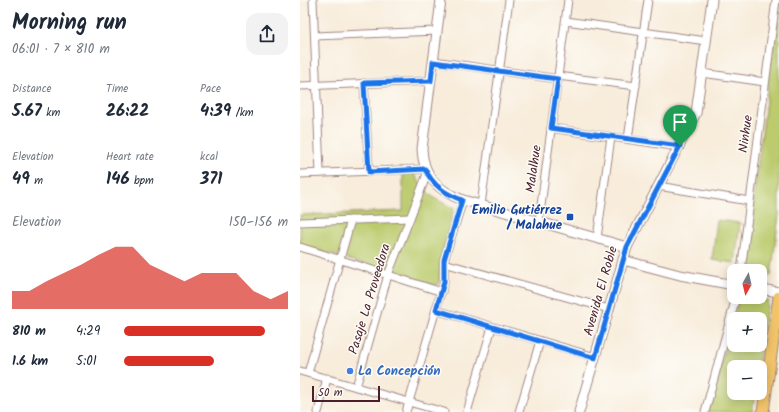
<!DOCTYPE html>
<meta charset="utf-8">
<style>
body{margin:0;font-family:Kalam,sans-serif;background:#f2f2f3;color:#1f2937;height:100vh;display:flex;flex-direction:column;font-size:15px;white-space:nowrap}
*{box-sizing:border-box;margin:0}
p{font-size:13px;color:#747a83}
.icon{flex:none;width:22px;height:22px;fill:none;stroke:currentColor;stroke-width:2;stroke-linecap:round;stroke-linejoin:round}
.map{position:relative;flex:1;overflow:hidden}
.drawer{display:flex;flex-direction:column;background:#fff;width:300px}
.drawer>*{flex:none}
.needle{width:26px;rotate:188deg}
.controls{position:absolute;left:427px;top:264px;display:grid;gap:8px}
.controls a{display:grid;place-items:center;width:40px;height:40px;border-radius:8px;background:#fff;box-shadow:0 2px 10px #0003;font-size:20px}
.scale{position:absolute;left:12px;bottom:10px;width:68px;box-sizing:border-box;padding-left:4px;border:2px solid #4a1f2b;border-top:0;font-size:11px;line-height:14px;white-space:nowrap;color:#4a1f2b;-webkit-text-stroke:3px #fdfcf7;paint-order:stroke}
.pin{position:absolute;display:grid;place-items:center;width:34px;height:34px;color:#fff;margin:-41px -17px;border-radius:50% 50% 50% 0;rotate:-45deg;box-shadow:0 0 4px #0007}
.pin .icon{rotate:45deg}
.round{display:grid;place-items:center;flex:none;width:42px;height:42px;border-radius:12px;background:#f2f2f3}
.headline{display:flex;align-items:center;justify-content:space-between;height:68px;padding:0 12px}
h1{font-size:22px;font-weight:700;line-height:30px}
.figures{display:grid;grid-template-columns:repeat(3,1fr);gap:6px;height:68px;padding:4px 12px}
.figures div{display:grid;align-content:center}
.figures b{font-size:17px;font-weight:700}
.figures small{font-size:11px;font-weight:400}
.figures p{font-size:11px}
.chart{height:112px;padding:8px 12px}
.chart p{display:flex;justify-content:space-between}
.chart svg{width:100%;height:72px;margin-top:4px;fill:#d93025;opacity:.7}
ul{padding:0 12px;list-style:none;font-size:13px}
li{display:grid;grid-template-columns:64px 48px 1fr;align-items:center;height:30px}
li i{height:10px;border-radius:5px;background:#d93025}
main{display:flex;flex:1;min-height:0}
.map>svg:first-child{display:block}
.green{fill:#bbcb6d;stroke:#82754c;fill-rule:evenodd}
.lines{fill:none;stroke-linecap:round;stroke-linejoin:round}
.minor-casing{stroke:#a18682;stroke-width:9}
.tertiary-casing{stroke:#a18682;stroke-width:11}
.primary-casing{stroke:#a18682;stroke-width:13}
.minor{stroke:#fff;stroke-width:7}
.tertiary{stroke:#fff;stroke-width:9}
.primary{stroke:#f1c36a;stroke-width:11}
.route-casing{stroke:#fff;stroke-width:8}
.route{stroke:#1a73e8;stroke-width:5}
.transit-dot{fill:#1a4fb4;stroke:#fdfcf7;stroke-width:1.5}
.shop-dot{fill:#3f7fe0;stroke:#fdfcf7;stroke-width:1.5}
.labels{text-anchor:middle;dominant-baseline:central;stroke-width:3;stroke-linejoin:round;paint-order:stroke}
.street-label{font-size:13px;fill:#4a1f2b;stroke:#fdfcf7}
.transit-label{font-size:13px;font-weight:bold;fill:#164399;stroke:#fdfcf7;text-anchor:end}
.shop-label{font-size:13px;font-weight:bold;fill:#366cbe;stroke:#fdfcf7;text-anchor:start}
</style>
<main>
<section class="drawer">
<div class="headline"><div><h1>Morning run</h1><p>06:01 · 7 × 810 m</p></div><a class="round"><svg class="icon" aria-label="share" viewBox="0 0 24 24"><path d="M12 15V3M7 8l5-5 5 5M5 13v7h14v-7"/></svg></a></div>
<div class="figures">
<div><p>Distance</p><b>5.67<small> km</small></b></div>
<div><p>Time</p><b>26:22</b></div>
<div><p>Pace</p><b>4:39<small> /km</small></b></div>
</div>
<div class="figures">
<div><p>Elevation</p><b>49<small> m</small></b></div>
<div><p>Heart rate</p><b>146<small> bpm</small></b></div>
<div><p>kcal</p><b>371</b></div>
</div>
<div class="chart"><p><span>Elevation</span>150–156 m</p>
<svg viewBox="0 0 160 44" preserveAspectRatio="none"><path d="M0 44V33L10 33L20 27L30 22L40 17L50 11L60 6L70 6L80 17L90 22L100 27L110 22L120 22L130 22L140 33L150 38L160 33V44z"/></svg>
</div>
<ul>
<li><b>810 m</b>4:29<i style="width:86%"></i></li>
<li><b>1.6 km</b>5:01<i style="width:55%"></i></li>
</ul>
</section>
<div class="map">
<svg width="479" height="412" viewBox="0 0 479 412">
<rect width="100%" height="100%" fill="#fdfcf7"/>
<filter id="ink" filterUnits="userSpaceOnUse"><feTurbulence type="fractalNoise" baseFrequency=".025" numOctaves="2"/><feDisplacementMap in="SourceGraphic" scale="8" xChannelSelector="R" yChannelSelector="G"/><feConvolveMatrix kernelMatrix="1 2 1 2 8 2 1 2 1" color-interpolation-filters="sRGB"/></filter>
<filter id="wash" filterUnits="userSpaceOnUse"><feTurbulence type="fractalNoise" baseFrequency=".012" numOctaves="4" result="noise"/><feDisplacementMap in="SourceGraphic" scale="16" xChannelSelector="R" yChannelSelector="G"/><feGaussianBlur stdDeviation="0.9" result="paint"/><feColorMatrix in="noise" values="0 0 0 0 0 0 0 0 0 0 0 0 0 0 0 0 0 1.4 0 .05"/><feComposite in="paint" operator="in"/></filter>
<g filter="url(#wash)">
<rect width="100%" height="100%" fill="#f8ecda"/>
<!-- green -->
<g class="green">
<polygon points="479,0 479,215 471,276 460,275 460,271 444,271"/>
<path d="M113 172C125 193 133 199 154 208L140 261 139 284 133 285 0 245V215L103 211V173Z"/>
<polygon points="417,220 440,223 435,263 412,260"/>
<path d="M439 297 468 300 458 367H434V393H455L452 412H408ZM434 319H460V345H434Z"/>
</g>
</g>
<g filter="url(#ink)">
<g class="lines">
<!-- minor casing -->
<g class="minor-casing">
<g id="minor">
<polyline points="13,0 20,173"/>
<polyline points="266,21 406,41"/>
<polyline points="15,36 137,31"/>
<polyline points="133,61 258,79"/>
<polyline points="402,73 465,82"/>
<polyline points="258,76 336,86"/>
<polyline points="64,83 69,172"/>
<polyline points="0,86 131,81"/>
<polyline points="251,128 380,147"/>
<polyline points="328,139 348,0"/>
<polyline points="0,174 125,169"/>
<polyline points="358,186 449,201"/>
<polyline points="181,205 209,0"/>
<polyline points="239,221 268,0"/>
<polyline points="0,222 110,218"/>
<polyline points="297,238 311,137"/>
<polyline points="0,247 142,292"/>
<polyline points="144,263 309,309"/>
<polyline points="441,271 476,0"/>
<polyline points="136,310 295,357"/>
<polyline points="0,371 144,412"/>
<polyline points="8,373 51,220"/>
<polyline points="56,387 88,275 127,174"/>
<polyline points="18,412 27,378"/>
<polyline points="106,412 144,282 144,260 163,200"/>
<polyline points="167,412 192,327"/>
<polyline points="219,412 240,341"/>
<polyline points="405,412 436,297"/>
</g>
</g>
<!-- tertiary casing -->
<g class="tertiary-casing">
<g id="tertiary">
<path d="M141 0 122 149C123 176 138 191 163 200L327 247"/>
<polyline points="323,260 380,275 434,285"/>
<polyline points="460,289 479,292"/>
<polyline points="279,412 327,247 396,113 412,0"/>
</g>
</g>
<!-- primary casing -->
<g class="primary-casing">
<polyline id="primary" points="463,412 479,297"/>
</g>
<!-- minor -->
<use href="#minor" class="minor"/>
<!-- tertiary -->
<use href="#tertiary" class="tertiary"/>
<!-- primary -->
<use href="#primary" class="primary"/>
</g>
</g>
<g class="lines" filter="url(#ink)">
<!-- route casing -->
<g class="route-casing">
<path id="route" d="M133 62 258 79 251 128 380 146 327 247 295 358 136 310 144 282V260L162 200C146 194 133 186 125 169L69 172 64 83 131 81Z"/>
</g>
<!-- route -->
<use href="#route" class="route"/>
</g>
<!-- markers -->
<rect class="transit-dot" x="266" y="213" width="8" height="8" rx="2"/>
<circle class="shop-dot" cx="50" cy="371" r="4"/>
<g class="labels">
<!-- street labels -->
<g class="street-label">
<text transform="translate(446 134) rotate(-82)">Ninhue</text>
<text transform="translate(234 169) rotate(-82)">Malalhue</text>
<text transform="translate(301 291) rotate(-74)">Avenida El Roble</text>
<text transform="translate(70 299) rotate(-73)">Pasaje La Proveedora</text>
</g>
<!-- transit labels -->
<g class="transit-label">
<text x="262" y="210">Emilio Gutiérrez<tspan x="262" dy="15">/ Malahue</tspan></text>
</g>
<!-- shop labels -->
<g class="shop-label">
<text x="58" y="371">La Concepción</text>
</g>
</g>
</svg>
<div class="controls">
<a><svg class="needle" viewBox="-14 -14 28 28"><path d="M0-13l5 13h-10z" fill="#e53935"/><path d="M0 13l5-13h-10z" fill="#747a83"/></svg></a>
<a>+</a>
<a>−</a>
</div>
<div class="scale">50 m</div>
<div class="pin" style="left:380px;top:146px;background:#1e9e55"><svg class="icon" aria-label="arrive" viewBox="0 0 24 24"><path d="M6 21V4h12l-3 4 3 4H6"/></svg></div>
</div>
</main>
